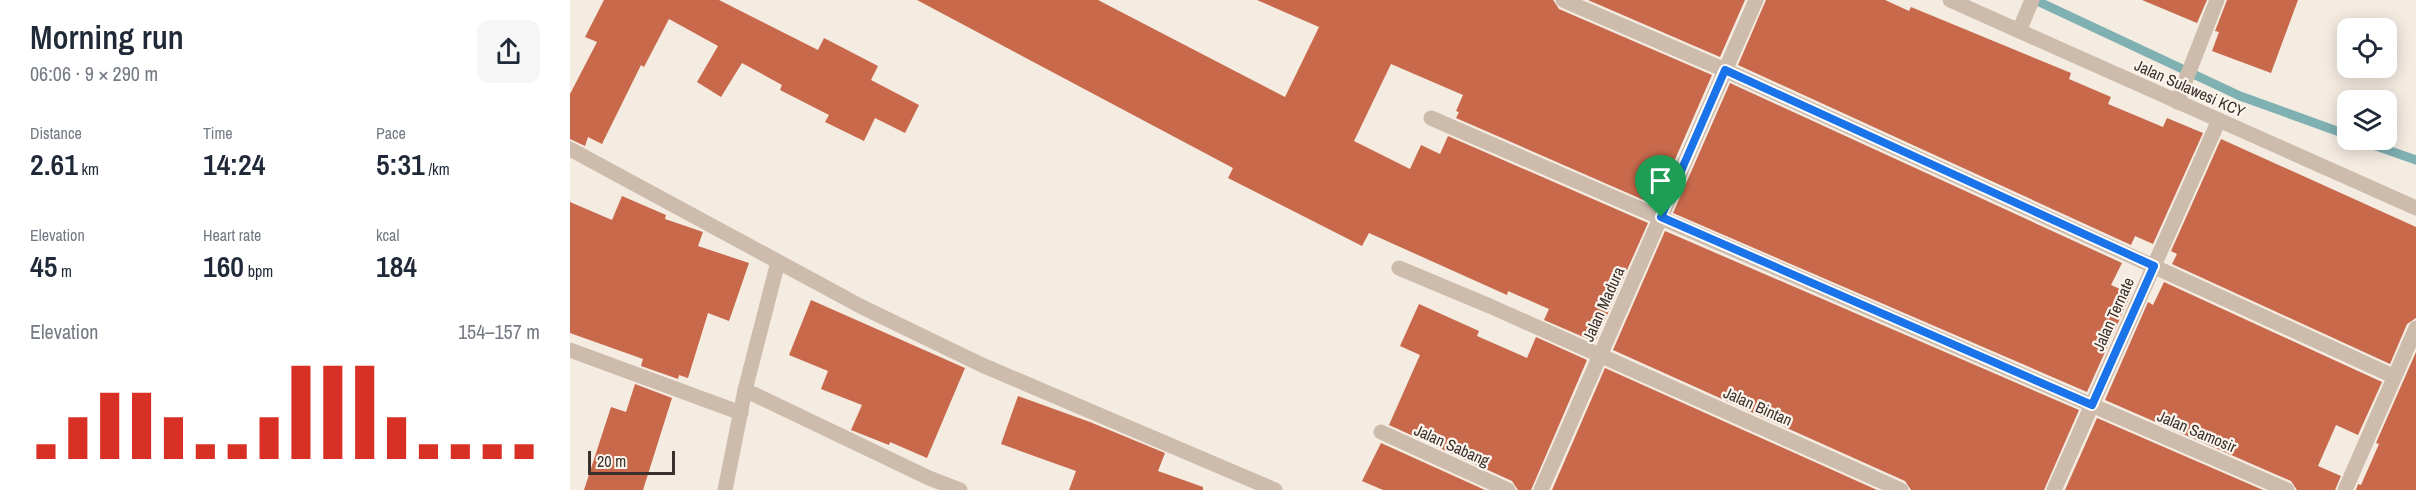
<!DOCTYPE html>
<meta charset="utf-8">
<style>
body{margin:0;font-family:"Archivo Narrow",sans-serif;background:#f6f6f7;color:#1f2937;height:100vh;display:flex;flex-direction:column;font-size:22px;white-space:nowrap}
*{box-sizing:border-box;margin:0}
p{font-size:20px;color:#747a83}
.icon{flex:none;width:33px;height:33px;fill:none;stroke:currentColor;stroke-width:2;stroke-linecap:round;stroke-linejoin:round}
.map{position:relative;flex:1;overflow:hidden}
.side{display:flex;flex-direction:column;background:#fff;width:570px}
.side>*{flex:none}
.buttons{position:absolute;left:1767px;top:18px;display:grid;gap:12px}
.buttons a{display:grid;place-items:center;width:60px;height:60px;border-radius:12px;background:#fff;box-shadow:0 3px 15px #0003;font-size:30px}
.scale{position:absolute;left:18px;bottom:15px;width:87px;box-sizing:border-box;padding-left:6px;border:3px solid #3b302b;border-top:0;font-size:16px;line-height:21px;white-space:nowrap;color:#3b302b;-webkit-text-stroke:4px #fbf5ee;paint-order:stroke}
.pin{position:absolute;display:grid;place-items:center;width:51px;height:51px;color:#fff;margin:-62px -26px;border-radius:50% 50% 50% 0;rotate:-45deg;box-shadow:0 0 6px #0007}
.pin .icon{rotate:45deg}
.round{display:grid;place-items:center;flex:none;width:63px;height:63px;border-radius:12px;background:#f6f6f7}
.head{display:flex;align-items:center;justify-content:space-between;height:102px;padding:0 30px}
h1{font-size:33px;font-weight:600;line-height:45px}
.figures{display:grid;grid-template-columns:repeat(3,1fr);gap:9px;height:102px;padding:6px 30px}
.figures div{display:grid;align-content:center}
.figures b{font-size:30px;font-weight:600}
.figures small{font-size:16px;font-weight:400}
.figures p{font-size:16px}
.chart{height:168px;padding:12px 30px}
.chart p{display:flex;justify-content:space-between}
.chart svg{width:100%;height:108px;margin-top:6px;stroke:#d93025;stroke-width:6}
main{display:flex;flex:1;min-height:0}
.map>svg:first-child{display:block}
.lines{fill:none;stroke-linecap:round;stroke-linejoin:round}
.stream{stroke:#7fb0b2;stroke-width:9}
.building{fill:#c8694b}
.lane{stroke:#cdbbac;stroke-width:15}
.street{stroke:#cdbbac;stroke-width:15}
.route-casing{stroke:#fff;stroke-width:12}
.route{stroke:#1a73e8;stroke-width:8}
.labels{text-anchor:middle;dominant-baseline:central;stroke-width:4.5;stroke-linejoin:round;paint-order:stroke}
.street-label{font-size:16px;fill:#3b302b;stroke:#fbf5ee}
</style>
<main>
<section class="side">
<div class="head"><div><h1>Morning run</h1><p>06:06 · 9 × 290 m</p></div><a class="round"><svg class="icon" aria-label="share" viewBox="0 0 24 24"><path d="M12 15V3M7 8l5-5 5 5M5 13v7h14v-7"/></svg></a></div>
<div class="figures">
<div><p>Distance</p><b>2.61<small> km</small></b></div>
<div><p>Time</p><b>14:24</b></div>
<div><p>Pace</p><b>5:31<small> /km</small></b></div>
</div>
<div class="figures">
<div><p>Elevation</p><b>45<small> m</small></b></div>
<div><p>Heart rate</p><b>160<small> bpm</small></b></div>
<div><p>kcal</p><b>184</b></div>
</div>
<div class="chart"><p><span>Elevation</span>154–157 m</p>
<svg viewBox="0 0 160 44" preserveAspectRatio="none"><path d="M5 44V38M15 44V27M25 44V17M35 44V17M45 44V27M55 44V38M65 44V38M75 44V27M85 44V6M95 44V6M105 44V6M115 44V27M125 44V38M135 44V38M145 44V38M155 44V38"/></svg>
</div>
</section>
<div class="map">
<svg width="1846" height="490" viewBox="0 0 1846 490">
<rect width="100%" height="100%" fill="#f4ebe1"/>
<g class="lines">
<!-- stream -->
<g class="stream">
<polyline points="1465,0 1670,96 1778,135"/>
<polyline points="1789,140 1846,160"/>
</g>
</g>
<!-- building -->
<g class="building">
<polygon points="34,0 149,0 248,50 254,38 308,66 301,80 349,105 335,133 305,118 294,141 255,122 259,115 210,90 212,85 172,63 151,97 127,82 148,46 99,19 74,67 71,65 32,144 18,137 15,146 0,139 0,94 27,42 15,37"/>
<polygon points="347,0 528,0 715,97 749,27 687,0 983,0 989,9 1142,75 1085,205 886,118 889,112 886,111 893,95 821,64 784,141 840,169 851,145 870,154 878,136 1078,223 1025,342 974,320 979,309 938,291 937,295 799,233 792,246 658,178 663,168"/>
<polygon points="1018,0 1175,0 1150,57"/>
<polygon points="1196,0 1315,0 1339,11 1341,7 1501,73 1499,79 1541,97 1538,104 1593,127 1597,118 1633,133 1583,244 1565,236 1561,245 1168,65"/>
<polygon points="1572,0 1637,0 1627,23"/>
<polygon points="1657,0 1728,0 1701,73 1642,51 1649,32 1645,31"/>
<polygon points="1160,83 1552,263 1541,285 1561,294 1517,392 1103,213"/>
<polygon points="1651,139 1846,227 1846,318 1837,324 1820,364 1602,264 1607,254 1601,251"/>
<polygon points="52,196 96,215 95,219 133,232 128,246 179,263 159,321 138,313 118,378 109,375 108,379 71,366 73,359 0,333 0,202 42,220"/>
<polygon points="1095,231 1509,410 1474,490 1341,490 1335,481 1043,350"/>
<polygon points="1594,282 1812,382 1788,435 1766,425 1748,466 1771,476 1765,490 1727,490 1721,481 1535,400 1578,302 1583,305"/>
<polygon points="241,300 395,368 357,458 320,442 319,445 281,430 292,405 251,389 258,371 219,355"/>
<polygon points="849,304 909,331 907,336 957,358 966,337 1017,360 961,490 948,490 942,481 819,425 850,355 830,346"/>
<polygon points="1846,352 1846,490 1786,490 1788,484 1791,485 1809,444 1806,443"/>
<polygon points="1035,368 1307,490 982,490"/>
<polygon points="65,384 102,398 73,490 14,490 41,407 56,412"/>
<polygon points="448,396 520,422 595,453 588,471 633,487 633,490 499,490 506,471 431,444"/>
<polygon points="1527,418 1693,490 1495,490"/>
<polygon points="811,443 915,490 813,490 792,481"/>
</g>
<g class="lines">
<!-- lane -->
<polyline class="lane" points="175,390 359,478 390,490"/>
<!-- street -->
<g class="street">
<polyline points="993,0 1155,70 1823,376"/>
<polyline points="1380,0 1846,208"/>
<polyline points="1449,31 1462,0"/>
<polyline points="1607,102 1647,0"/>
<polyline points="861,118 1717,490"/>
<polyline points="0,149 292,307 412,365 705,490"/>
<polyline points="829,268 922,307 1331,490"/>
<polyline points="0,350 171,413"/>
<polyline points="811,432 938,490"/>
<polyline points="155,490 175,390 208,262"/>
<polyline points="971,490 1186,0"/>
<polyline points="1484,490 1649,120"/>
<polyline points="1775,490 1846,328"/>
</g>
</g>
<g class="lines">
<!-- route casing -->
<g class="route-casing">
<polygon id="route" points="1155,70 1584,266 1522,405 1091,217"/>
</g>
<!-- route -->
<use href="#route" class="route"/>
</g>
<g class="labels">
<!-- street labels -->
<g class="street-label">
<text transform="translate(1620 88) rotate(24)">Jalan Sulawesi KCY</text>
<text transform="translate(1033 304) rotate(-66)">Jalan Madura</text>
<text transform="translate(1543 314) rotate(-66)">Jalan Ternate</text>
<text transform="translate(1188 406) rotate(24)">Jalan Bintan</text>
<text transform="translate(1627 431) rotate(23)">Jalan Samosir</text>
<text transform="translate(882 445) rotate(24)">Jalan Sabang</text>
</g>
</g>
</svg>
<div class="buttons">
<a><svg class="icon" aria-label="locate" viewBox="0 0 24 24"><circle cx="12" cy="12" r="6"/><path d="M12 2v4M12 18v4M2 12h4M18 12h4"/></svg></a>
<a><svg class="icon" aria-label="layers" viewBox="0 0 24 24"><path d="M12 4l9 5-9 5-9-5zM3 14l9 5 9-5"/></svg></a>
</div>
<div class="scale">20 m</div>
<div class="pin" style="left:1091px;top:217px;background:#1e9e55"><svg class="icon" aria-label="arrive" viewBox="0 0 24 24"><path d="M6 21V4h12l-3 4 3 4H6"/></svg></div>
</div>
</main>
